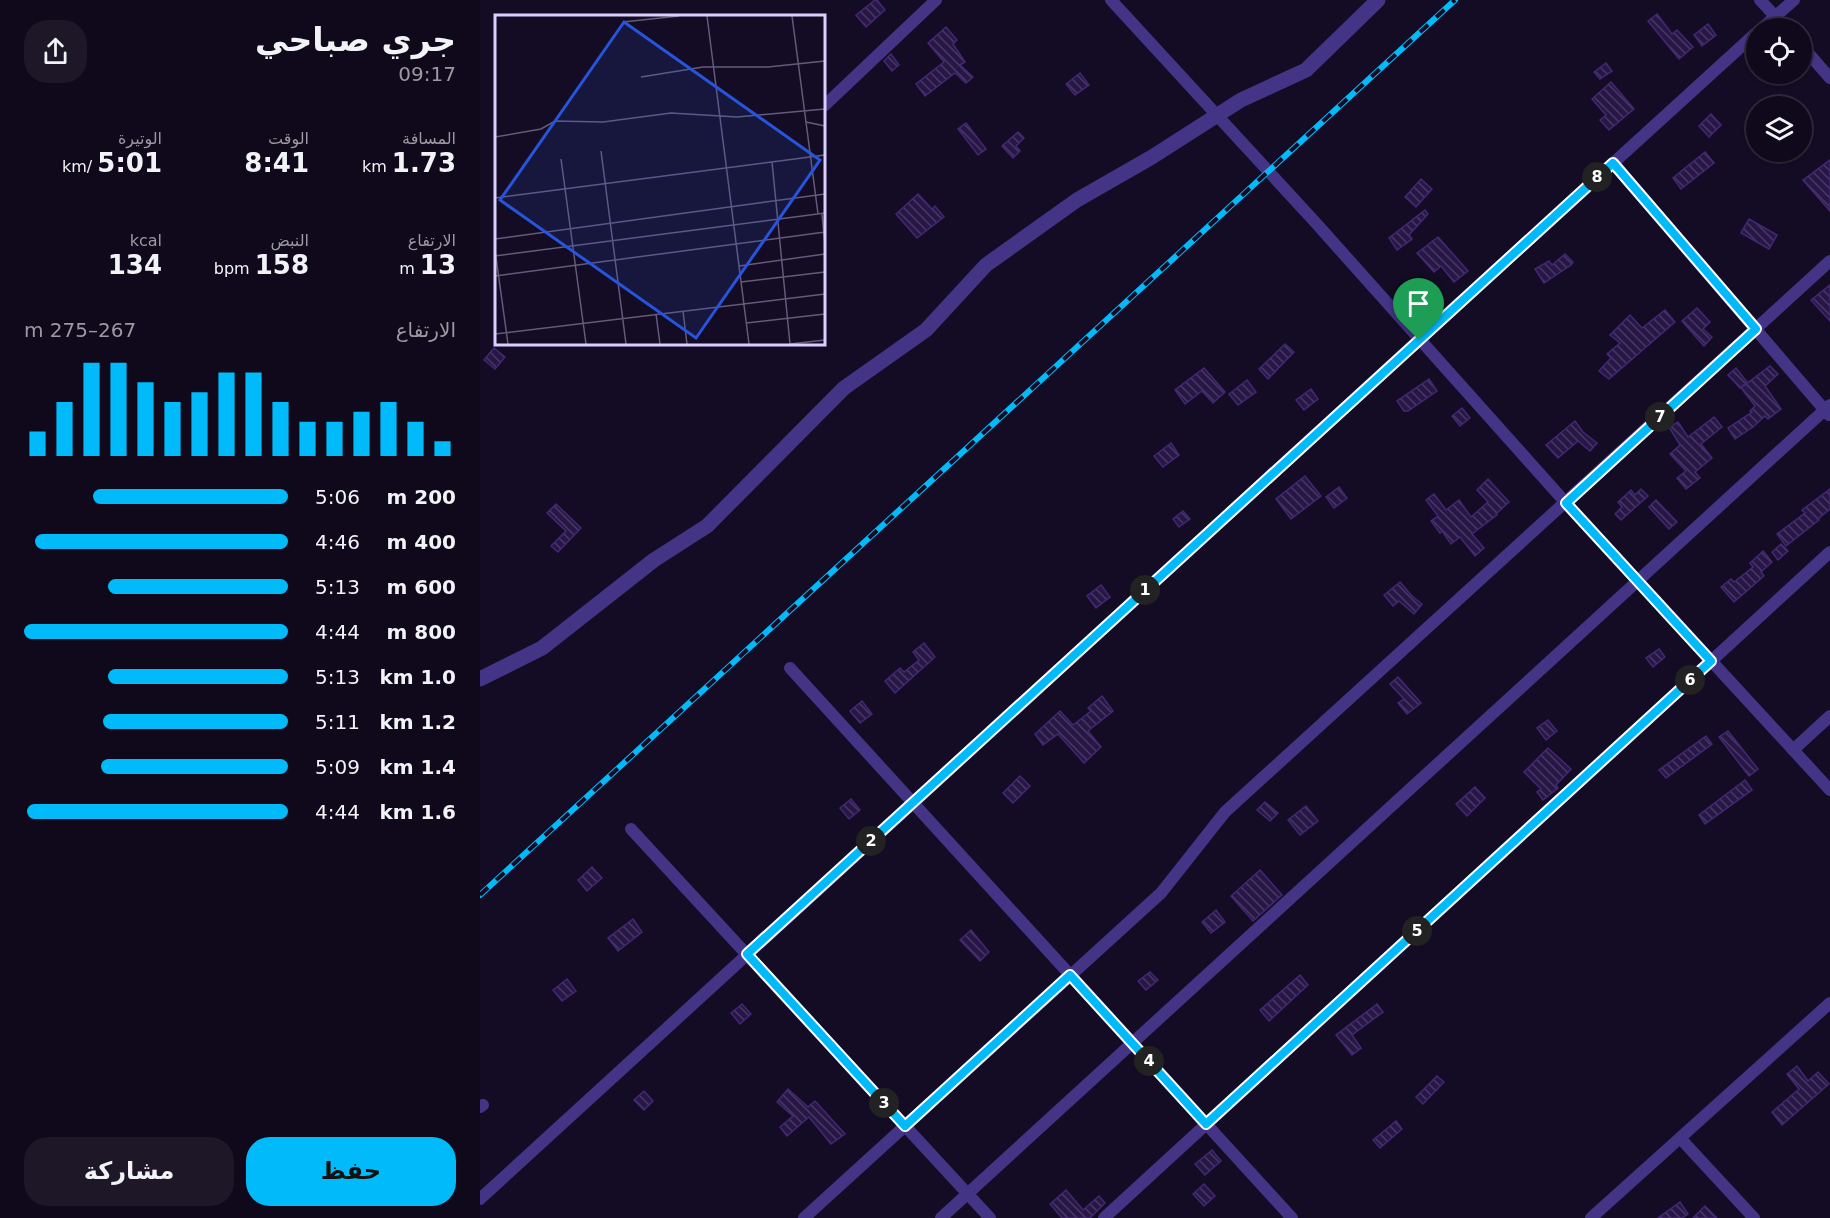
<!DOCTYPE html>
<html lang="ar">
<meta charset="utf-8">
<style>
body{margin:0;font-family:"DejaVu Sans",Vazirmatn,sans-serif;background:#1d1728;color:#f1f3f6;direction:rtl;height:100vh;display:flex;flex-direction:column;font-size:22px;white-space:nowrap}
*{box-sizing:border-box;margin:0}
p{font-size:20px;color:#9b9aa3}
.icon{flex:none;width:33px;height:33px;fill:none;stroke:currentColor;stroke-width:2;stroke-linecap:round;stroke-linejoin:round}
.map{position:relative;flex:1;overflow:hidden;direction:ltr}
.sheet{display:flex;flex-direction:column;background:#0f091b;width:480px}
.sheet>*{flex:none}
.controls{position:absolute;left:1266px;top:18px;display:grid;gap:12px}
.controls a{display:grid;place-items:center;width:66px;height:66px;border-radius:50%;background:#0f091b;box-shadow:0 2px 4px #0004,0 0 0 2px #2f2a3a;font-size:30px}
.pin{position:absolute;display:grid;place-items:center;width:51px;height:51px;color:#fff;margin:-62px -26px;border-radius:50% 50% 50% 0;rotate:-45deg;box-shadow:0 0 6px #0007}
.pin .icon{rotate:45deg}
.km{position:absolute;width:30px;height:30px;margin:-15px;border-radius:50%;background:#222;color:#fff;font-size:16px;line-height:30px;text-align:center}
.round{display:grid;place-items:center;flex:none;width:63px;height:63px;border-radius:24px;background:#1d1728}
.overview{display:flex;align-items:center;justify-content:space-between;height:102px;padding:0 24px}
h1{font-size:33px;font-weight:700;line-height:45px}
.stats{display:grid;grid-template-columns:repeat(3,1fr);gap:9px;height:102px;padding:6px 24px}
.stats div{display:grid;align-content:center}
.stats b{font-size:26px;font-weight:700}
.stats small{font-size:16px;font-weight:400}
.stats p{font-size:16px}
.chart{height:168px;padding:12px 24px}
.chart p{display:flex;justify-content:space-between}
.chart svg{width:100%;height:108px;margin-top:6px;stroke:#00bafa;stroke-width:6}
.button{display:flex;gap:12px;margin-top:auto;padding:12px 24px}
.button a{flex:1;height:69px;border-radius:24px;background:#00bafa;color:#111;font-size:24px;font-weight:700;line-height:69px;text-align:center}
.button a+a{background:#1d1728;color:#f1f3f6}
ul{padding:0 24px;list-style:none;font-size:20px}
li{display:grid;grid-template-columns:96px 72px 1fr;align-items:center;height:45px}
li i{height:15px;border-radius:8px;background:#00bafa}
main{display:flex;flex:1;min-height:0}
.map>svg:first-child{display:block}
.building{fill:url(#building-back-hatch);stroke:#422774;stroke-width:1.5}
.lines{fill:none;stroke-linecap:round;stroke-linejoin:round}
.minor{stroke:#443486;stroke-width:12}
.tertiary{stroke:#443486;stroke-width:15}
.rail-casing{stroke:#00bafa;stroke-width:6}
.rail{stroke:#140c24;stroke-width:4;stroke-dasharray:11;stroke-linecap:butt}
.route-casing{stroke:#fff;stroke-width:12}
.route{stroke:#00bafa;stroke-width:8}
.inset-road{fill:none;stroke:#645a7c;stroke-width:1.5}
.view{fill:#2754da;fill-opacity:0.15;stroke:#2754da;stroke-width:3}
.inset-edge{fill:none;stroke:#dccfff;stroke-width:3}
</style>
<main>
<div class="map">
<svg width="1350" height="1218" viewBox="0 0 1350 1218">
<defs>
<pattern id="building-back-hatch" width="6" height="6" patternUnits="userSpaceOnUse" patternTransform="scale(1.5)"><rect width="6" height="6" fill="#281746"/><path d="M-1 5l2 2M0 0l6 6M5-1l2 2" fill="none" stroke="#473862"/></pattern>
</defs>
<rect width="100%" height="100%" fill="#140c24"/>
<!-- building -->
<g class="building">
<polygon points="395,0 397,0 405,10 386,27 376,15"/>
<polygon points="1177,14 1192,34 1197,30 1213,47 1199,59 1168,21"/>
<polygon points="1228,24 1236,35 1222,46 1214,35"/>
<polygon points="466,27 477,40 473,44 485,62 480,65 493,77 486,83 475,73 445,96 436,84 464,62 448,43"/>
<polygon points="411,54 419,65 412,71 404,61"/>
<polygon points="1126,63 1132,71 1120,79 1114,72"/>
<polygon points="600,73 609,85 595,95 586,84"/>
<polygon points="1131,82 1154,109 1129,130 1120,120 1126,115 1112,99"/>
<polygon points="1231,114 1241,125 1229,137 1219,126"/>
<polygon points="486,123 506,149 498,155 478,129"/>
<polygon points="538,132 544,138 536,146 540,151 533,158 522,146"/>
<polygon points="1225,152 1234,163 1201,189 1193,178"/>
<polygon points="1350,160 1350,211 1323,180"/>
<polygon points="941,179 952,189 936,207 925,197"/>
<polygon points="438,194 452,209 455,206 464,217 437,238 416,214"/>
<polygon points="945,210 948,214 929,235 932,239 917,250 909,238"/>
<polygon points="1269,219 1297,235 1289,249 1261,233"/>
<polygon points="958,237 988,271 974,282 961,266 954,272 937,253"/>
<polygon points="1085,254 1093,262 1091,265 1064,283 1055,269 1069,261 1072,265"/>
<polygon points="1350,285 1350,321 1331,300"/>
<polygon points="1217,308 1230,322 1223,329 1232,337 1224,346 1202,321"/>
<polygon points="1185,310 1195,322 1129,379 1119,371 1131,358 1127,354 1140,343 1130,335 1150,315 1162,328"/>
<polygon points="805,344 814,352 788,379 779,369"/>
<polygon points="14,348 25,357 15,369 4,360"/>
<polygon points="1290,366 1298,374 1285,386 1301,409 1288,419 1285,416 1273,427 1255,439 1248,428 1272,412 1270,411 1275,406 1261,388"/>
<polygon points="724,368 745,392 733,403 722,391 705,404 695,390"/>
<polygon points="1256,368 1267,382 1260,388 1248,375"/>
<polygon points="949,379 957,391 928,411 924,411 917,401"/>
<polygon points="767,380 776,392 758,405 749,394"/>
<polygon points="831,389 838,399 824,410 816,400"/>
<polygon points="982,408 990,418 980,426 972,416"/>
<polygon points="1234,417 1242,427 1221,444 1232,458 1215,472 1220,478 1206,489 1197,478 1206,471 1190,454 1200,445 1189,427 1198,422 1208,437"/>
<polygon points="1095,421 1103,432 1117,443 1110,451 1098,441 1078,458 1066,445"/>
<polygon points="691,443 699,455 683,467 674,456"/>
<polygon points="825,476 841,496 811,519 796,499"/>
<polygon points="1008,479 1029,502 1016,514 1017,515 992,534 1004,548 995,556 980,537 971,544 962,531 960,533 951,521 958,516 946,500 954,494 966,510 979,500 991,517 1008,502 997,490"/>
<polygon points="859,487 867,498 854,508 846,497"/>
<polygon points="1161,489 1168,496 1141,520 1135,514 1142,507 1138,502 1151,490 1155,495"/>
<polygon points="1350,489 1350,509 1338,519 1339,520 1306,546 1297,534 1325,513 1322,510"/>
<polygon points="1176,500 1197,522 1189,529 1169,507"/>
<polygon points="76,504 101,528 78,552 71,546 86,531 67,513"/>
<polygon points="703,511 710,519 699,527 693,519"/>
<polygon points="1301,544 1308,551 1298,560 1292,552"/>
<polygon points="1283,551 1292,562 1281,572 1284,576 1254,602 1241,587 1251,579 1254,582 1273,567 1270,563"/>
<polygon points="920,582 932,596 942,604 934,614 919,601 913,606 904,595"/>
<polygon points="621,585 630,597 616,608 607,596"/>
<polygon points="444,643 455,657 415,693 405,681 420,668 424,672 439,660 433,652"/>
<polygon points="1179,649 1185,657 1173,667 1166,658"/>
<polygon points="918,677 941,703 927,714 918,703 924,699 910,684"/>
<polygon points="622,696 633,711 608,731 621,747 604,763 578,734 563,745 555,734 580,711 593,725 611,711 608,708"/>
<polygon points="382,701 392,714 380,723 370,711"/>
<polygon points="1068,720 1077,731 1066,740 1057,728"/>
<polygon points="1248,731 1278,769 1269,776 1239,737"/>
<polygon points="1226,736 1232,744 1186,778 1179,770"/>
<polygon points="1068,748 1091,769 1076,785 1078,788 1063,800 1057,792 1061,789 1044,772"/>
<polygon points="540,776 550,786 533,803 523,793"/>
<polygon points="1265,780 1272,790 1225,824 1219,815"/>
<polygon points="995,787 1005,798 987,816 976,804"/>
<polygon points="371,799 380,810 369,819 360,808"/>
<polygon points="785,802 798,813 790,821 777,810"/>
<polygon points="826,806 838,821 820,835 808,820"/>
<polygon points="112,867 122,878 107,891 98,880"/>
<polygon points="780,870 802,895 773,921 751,896"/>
<polygon points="736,910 745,922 731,933 722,922"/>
<polygon points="153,919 162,932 138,951 128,938"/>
<polygon points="491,930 509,952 500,961 480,940"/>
<polygon points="670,972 678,980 666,990 658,981"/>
<polygon points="820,975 828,985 789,1021 780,1010"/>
<polygon points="87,979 96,991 82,1001 73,990"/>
<polygon points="262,1004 271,1014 260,1024 251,1013"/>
<polygon points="897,1004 903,1012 872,1035 881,1048 872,1055 856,1035"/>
<polygon points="1317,1066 1328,1081 1338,1072 1349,1084 1302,1125 1292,1112 1319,1089 1307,1074"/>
<polygon points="957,1076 964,1082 943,1104 936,1097"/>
<polygon points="308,1089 328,1107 335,1101 365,1134 351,1144 329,1117 307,1136 300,1127 313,1116 297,1102"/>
<polygon points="164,1091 173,1101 164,1110 154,1100"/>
<polygon points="916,1121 922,1129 900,1148 893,1140"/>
<polygon points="732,1150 741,1161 725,1175 715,1164"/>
<polygon points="724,1184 735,1196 724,1206 713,1194"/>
<polygon points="586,1190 603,1210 619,1196 625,1203 610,1218 582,1218 570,1204"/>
<polygon points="1200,1202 1208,1214 1202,1218 1178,1218"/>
<polygon points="1225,1206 1237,1218 1213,1218"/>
</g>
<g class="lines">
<!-- minor -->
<g class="minor">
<polyline points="631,0 835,222 1086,503 1350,790"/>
<polyline points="1280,0 1306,28"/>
<polyline points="1282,28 1314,0"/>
<polyline points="1322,46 1350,78"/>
<polyline points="344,106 456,0"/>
<polyline points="1133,163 1349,415"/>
<polyline points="310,668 812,1218"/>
<polyline points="1313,750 1350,716"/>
<polyline points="151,829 510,1218"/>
<polyline points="0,1107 3,1105"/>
<polyline points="1200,1138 1274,1218"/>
<polyline points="0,1199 939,340 1276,33"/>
<polyline points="324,1218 681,893 745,812 1350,261"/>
<polyline points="461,1218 1350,405"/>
<polyline points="624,1218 1350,552"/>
<polyline points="1111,1218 1350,1003"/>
</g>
<!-- tertiary -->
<polyline class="tertiary" points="0,679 62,648 174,560 227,526 364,388 446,330 506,265 597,200 672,157 761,100 826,70 898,0"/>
<!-- rail casing -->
<g class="rail-casing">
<polyline id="rail" points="0,895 975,0"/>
</g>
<!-- rail -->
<use href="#rail" class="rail"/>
</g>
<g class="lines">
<!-- route casing -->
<g class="route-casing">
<polygon id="route" points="1133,163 1276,329 1086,503 1231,661 726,1124 590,975 425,1126 267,954"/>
</g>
<!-- route -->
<use href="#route" class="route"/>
</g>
<!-- overview -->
<g transform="translate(15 15)">
<rect width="330" height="330" fill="#140c24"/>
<path class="inset-road" d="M212 1 254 329M297 1 311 107M128 7 184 1M146 62 208 52H273L330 46M0 122 46 114 60 106 108 107 176 98 242 102 330 94M106 136 131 329M66 144 91 329M277 147 295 329M0 183 330 140M323 199 311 107 330 111M327 199 330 230M0 224 330 179M0 235 13 329M0 241 330 198M244 251 330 239M0 261 330 217M246 267 330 257M188 296 192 329M161 299 165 329M251 308 330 299M0 319 330 279M295 329 330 325"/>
<path class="view" d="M129 7 325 145 201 323 5 185Z"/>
<rect width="330" height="330" class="inset-edge"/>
</g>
</svg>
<div class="controls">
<a><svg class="icon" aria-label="locate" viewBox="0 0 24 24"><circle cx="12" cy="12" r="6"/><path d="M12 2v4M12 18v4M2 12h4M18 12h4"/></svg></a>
<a><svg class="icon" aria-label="layers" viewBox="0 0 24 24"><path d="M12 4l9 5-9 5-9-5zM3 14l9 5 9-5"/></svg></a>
</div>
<div class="pin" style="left:939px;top:340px;background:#1e9e55"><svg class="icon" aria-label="arrive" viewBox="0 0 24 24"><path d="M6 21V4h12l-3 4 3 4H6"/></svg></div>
<b class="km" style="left:665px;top:590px">1</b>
<b class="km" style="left:391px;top:841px">2</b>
<b class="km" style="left:404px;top:1103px">3</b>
<b class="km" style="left:669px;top:1061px">4</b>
<b class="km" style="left:937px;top:931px">5</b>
<b class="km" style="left:1210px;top:680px">6</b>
<b class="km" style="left:1180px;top:417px">7</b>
<b class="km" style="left:1117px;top:177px">8</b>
</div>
<section class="sheet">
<div class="overview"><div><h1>جري صباحي</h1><p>09:17</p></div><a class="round"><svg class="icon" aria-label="share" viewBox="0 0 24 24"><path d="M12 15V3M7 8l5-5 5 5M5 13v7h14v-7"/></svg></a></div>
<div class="stats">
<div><p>المسافة</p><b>1.73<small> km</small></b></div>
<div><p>الوقت</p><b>8:41</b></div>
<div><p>الوتيرة</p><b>5:01<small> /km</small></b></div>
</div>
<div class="stats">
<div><p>الارتفاع</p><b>13<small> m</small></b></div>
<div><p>النبض</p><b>158<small> bpm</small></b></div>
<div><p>kcal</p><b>134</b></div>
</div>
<div class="chart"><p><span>الارتفاع</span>267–275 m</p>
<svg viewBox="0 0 160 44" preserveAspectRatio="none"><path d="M5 44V34M15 44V22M25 44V6M35 44V6M45 44V14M55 44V22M65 44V18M75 44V10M85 44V10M95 44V22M105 44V30M115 44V30M125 44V26M135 44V22M145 44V30M155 44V38"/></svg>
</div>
<ul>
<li><b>200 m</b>5:06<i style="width:74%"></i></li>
<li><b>400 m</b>4:46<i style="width:96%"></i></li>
<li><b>600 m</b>5:13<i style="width:68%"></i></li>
<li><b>800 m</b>4:44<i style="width:100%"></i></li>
<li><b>1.0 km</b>5:13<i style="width:68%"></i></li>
<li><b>1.2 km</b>5:11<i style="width:70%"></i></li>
<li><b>1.4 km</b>5:09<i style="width:71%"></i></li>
<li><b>1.6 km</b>4:44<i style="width:99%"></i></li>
</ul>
<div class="button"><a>حفظ</a><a>مشاركة</a></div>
</section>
</main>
